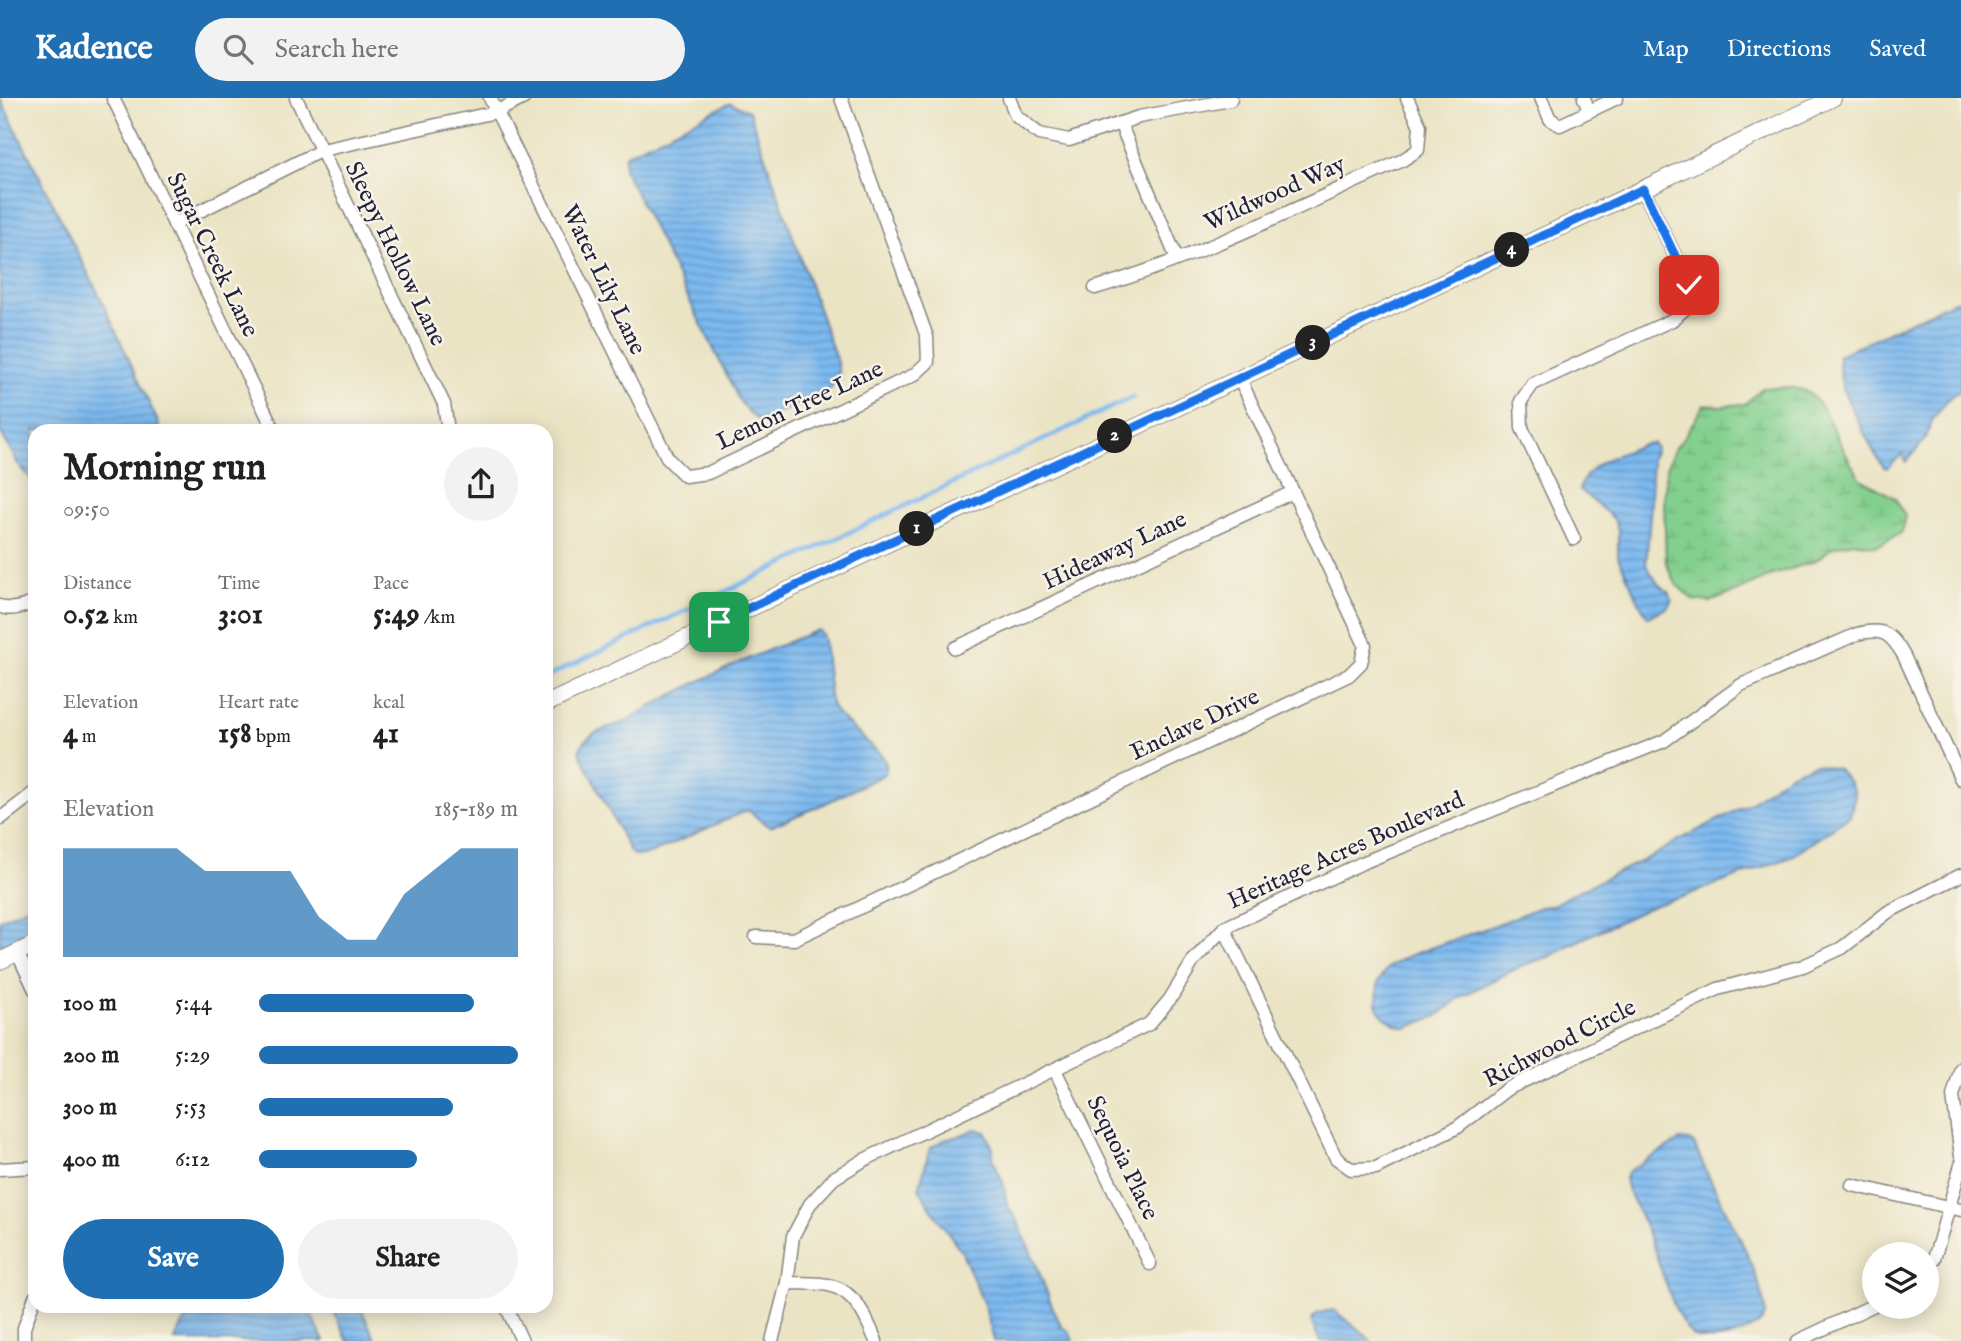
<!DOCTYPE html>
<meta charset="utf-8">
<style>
body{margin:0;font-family:"IM FELL English",serif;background:#f2f2f2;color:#222;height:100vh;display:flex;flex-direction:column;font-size:26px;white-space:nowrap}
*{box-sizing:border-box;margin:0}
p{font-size:23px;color:#767676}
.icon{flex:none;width:38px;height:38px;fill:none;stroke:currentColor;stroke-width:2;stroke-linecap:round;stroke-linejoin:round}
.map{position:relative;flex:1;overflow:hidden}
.sheet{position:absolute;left:28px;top:326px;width:525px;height:889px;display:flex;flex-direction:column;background:#fff;border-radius:21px;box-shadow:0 4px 18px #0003}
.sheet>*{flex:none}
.fabs{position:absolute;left:1862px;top:1144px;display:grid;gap:14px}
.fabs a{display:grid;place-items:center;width:77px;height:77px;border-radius:50%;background:#fff;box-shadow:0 4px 18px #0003;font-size:35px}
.pin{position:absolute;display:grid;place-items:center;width:60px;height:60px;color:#fff;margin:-30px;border-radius:14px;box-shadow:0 4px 10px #0006}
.km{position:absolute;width:35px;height:35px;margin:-18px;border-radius:50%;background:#222;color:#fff;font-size:19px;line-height:35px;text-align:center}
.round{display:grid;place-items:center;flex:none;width:74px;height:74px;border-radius:37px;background:#f2f2f2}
.head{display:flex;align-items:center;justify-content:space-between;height:119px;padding:0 35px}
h1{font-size:38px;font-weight:800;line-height:52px}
.metrics{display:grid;grid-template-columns:repeat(3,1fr);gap:10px;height:119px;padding:7px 35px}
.metrics div{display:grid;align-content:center}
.metrics b{font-size:30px;font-weight:800}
.metrics small{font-size:19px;font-weight:400}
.metrics p{font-size:19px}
.chart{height:196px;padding:14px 35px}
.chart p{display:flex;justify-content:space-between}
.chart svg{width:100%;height:126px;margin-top:7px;fill:#1f6fb2;opacity:.7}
.primary-button{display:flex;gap:14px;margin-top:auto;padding:14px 35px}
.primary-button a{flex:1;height:80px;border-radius:42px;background:#1f6fb2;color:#fff;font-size:28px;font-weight:800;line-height:80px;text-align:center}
.primary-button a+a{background:#f2f2f2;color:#222}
ul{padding:0 35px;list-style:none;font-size:23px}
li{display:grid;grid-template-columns:112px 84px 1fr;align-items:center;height:52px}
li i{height:18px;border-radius:9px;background:#1f6fb2}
header{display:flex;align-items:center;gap:42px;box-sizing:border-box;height:98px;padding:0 35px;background:#1f6fb2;color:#fff}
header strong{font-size:33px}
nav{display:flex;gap:38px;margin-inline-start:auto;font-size:24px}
.search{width:490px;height:63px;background:#f2f2f2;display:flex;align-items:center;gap:18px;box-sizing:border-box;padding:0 24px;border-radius:38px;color:#767676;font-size:26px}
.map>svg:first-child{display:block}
.wetland{fill:url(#wetland-marsh);stroke:#527964;stroke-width:2}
.water{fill:url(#water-rules);stroke:#4f6e95;stroke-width:2}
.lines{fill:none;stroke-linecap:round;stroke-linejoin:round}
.stream{stroke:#7cb9ef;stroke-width:4.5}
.minor-casing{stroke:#868380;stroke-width:15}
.tertiary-casing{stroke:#868380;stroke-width:18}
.minor{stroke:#fff;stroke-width:12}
.tertiary{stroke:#fff;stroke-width:16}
.route-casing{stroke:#fff;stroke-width:14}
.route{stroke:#1a73e8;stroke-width:9}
.labels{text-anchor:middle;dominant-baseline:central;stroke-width:5;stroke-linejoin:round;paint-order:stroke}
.street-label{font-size:24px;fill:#22223b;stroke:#f7f3e8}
</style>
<header>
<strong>Kadence</strong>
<div class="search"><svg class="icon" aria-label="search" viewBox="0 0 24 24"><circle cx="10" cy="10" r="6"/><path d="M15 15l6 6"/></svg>Search here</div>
<nav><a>Map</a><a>Directions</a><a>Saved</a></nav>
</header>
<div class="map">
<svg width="1961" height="1243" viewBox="0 0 1961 1243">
<defs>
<pattern id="wetland-marsh" width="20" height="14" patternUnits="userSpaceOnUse" patternTransform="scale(1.75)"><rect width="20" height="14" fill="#83d08e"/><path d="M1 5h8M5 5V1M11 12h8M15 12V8" fill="none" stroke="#71b27b"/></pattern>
<pattern id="water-rules" width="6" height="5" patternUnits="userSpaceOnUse" patternTransform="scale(1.75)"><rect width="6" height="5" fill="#7cb9ef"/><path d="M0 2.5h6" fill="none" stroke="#6596c3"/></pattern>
</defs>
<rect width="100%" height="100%" fill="#f7f3e8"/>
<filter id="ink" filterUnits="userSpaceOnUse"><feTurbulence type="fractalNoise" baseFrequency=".0143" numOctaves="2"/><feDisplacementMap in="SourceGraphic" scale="14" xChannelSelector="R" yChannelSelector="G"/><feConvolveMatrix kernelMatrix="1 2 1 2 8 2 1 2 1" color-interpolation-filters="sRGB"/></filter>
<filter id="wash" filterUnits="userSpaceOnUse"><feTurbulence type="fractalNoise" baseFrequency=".00686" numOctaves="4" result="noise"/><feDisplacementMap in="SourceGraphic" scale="28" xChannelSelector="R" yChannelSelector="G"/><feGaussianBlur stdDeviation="1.57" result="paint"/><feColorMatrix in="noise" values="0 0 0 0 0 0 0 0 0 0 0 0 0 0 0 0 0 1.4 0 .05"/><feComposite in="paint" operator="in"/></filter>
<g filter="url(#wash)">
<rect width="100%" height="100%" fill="#ebe4c4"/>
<!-- wetland -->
<polygon class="wetland" points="1790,289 1809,294 1822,309 1850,364 1861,381 1895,400 1905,418 1901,435 1876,448 1853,444 1833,449 1815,463 1772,477 1738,493 1710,504 1693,502 1676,486 1666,465 1664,400 1667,368 1674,352 1686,336 1704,307 1721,308 1745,306 1762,290"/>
<!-- water -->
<g class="water">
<polygon points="0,0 101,201 158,324 160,332 35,332 35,386 18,366 0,333"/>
<polygon points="730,5 749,13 837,264 839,280 827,294 759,323 749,315 739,302 624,71 625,57"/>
<path d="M1954 203H1961V292L1950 299 1933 321 1923 344 1906 364 1902 356 1888 370 1884 369C1875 358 1870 346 1864 335 1851 310 1837 287 1839 257Z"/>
<path d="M1653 345 1656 351 1652 360 1651 405 1646 467 1659 487 1669 494 1672 502 1667 510 1648 519 1640 506 1618 459V433L1614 421 1579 391C1590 362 1617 358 1644 346Z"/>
<path d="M818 532 822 536 824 543 831 606 836 615 882 658C886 665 889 670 883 677L824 706 770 729 761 723 748 712 650 756 637 758 630 754 579 653C591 627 611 633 632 620 692 583 753 558 818 532Z"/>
<polygon points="1814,666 1838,671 1850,685 1855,696 1850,718 1791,759 1679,800 1655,807 1565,849 1551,858 1524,867 1497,880 1459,900 1437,918 1406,930 1395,926 1384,919 1380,914 1377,906 1378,884 1388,869 1408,858 1501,825 1540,809 1551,808 1570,797 1652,758 1677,743 1747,707 1791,675"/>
<polygon points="35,805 35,831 0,848 0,822"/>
<polygon points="975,1031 986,1034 993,1051 993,1061 1003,1084 1007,1107 1017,1122 1036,1166 1054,1213 1062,1229 1069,1233 1073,1243 994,1243 985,1209 962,1154 934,1115 919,1091 930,1050 944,1042 960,1038"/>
<path d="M1680 1042 1689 1043 1694 1046C1700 1059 1705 1072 1712 1085 1730 1123 1753 1159 1763 1201 1764 1206 1766 1212 1765 1217 1764 1226 1749 1232 1741 1235 1726 1241 1710 1243 1695 1239 1676 1228 1660 1165 1651 1143 1644 1125 1635 1108 1627 1090L1625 1080 1629 1073Z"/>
<polygon points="193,1208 307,1208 324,1243 174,1243"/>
<polygon points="331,1208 360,1208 376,1243 348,1243"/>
<polygon points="1333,1212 1362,1234 1371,1243 1320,1243 1312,1225 1313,1219 1319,1215"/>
</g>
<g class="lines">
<!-- stream -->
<polyline class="stream" points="546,579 1133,299"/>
</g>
</g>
<g filter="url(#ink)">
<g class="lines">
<!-- minor casing -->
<g class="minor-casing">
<g id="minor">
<polyline points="113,0 274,332"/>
<polyline points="296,0 444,306 448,332"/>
<polyline points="490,0 668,361 685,378 708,375 914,277 928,264 927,239 841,0"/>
<polyline points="1009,0 1016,18 1039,36 1069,42 1139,19 1230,2 1231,0"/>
<polyline points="1541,0 1550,21 1560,27 1617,0"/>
<polyline points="1584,0 1589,13"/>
<polyline points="1120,25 1177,161"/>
<polyline points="174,126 322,52 496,14 524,0"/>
<path d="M1095 190C1201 158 1300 108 1401 63L1418 52 1420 28 1407 0"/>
<polyline points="1574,441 1522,330 1521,303 1533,286 1672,222 1688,208 1689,187 1643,91"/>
<path d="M0 508C10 514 25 508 35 504"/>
<polyline points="955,550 1293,394"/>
<polyline points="0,721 35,694"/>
<polyline points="1224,830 1336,1060 1351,1071 1376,1070 1458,1029 1507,991 1718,891 1803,868 1842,850 1888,814 1961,777"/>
<polyline points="756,839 794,841 1349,577 1361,565 1365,547 1239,279"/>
<polyline points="17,854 35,892"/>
<polyline points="1961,970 1953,998 1961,1058"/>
<polyline points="1055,972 1150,1166"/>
<polyline points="0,1071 35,1069"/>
<polyline points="1852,1087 1961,1112"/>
<polyline points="1927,1167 1934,1161 1961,1067"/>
<path d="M787 1185C801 1186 819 1184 832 1188 857 1195 867 1222 876 1243"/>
<polyline points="506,1208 522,1243"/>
<polyline points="24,1243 24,1230 35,1199"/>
<path d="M772 1243 787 1185 793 1138 810 1106 834 1080 864 1062 1149 926 1170 901 1194 862 1224 830 1362 765 1664 643 1741 587 1857 536C1884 529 1891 536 1904 558L1961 681"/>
<polyline points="1798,1243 1874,1207"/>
</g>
</g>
<!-- tertiary casing -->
<g class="tertiary-casing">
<g id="tertiary">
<polyline points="546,606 1643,91 1833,0"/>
<polyline points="0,863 35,846"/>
</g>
</g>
<!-- minor -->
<use href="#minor" class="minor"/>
<!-- tertiary -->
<use href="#tertiary" class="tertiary"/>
</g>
</g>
<g class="lines" filter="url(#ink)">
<!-- route casing -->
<g class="route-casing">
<polyline id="route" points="719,524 1643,91 1689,187"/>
</g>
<!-- route -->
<use href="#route" class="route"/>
</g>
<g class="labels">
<!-- street labels -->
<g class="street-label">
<text transform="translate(1275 96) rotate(-24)">Wildwood Way</text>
<text transform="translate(395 156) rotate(64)">Sleepy Hollow Lane</text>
<text transform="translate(212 157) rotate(64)">Sugar Creek Lane</text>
<text transform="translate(603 182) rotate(64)">Water Lily Lane</text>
<text transform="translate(800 308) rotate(-25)">Lemon Tree Lane</text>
<text transform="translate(1115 453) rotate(-25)">Hideaway Lane</text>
<text transform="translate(1195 627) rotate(-25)">Enclave Drive</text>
<text transform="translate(1346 753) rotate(-24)">Heritage Acres Boulevard</text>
<text transform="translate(1560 946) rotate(-27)">Richwood Circle</text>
<text transform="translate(1122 1060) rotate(64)">Sequoia Place</text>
</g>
</g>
</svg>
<div class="fabs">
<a><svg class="icon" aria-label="layers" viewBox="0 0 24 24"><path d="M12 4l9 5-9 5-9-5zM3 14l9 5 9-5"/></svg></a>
</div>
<div class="pin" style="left:719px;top:524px;background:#1e9e55"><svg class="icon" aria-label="arrive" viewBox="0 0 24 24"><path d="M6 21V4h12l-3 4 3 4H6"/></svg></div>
<div class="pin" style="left:1689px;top:187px;background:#d93025"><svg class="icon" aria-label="check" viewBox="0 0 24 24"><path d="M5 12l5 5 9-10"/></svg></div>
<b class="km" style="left:917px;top:431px">1</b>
<b class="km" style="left:1115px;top:338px">2</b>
<b class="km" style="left:1313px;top:245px">3</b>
<b class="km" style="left:1512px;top:152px">4</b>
<section class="sheet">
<div class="head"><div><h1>Morning run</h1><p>09:50</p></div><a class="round"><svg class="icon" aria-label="share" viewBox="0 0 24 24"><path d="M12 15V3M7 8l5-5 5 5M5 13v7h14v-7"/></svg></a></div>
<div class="metrics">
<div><p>Distance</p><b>0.52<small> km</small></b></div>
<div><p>Time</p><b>3:01</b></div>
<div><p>Pace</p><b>5:49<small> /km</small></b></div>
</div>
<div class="metrics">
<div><p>Elevation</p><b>4<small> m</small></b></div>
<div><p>Heart rate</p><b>158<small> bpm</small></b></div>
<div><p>kcal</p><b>41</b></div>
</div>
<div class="chart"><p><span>Elevation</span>185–189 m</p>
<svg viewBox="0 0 160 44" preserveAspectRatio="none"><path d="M0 44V6L10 6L20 6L30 6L40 6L50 14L60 14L70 14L80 14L90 30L100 38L110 38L120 22L130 14L140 6L150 6L160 6V44z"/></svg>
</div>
<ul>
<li><b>100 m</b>5:44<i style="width:83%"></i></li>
<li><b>200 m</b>5:29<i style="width:100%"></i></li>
<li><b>300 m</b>5:53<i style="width:75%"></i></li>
<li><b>400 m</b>6:12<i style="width:61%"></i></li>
</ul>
<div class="primary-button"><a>Save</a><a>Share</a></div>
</section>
</div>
